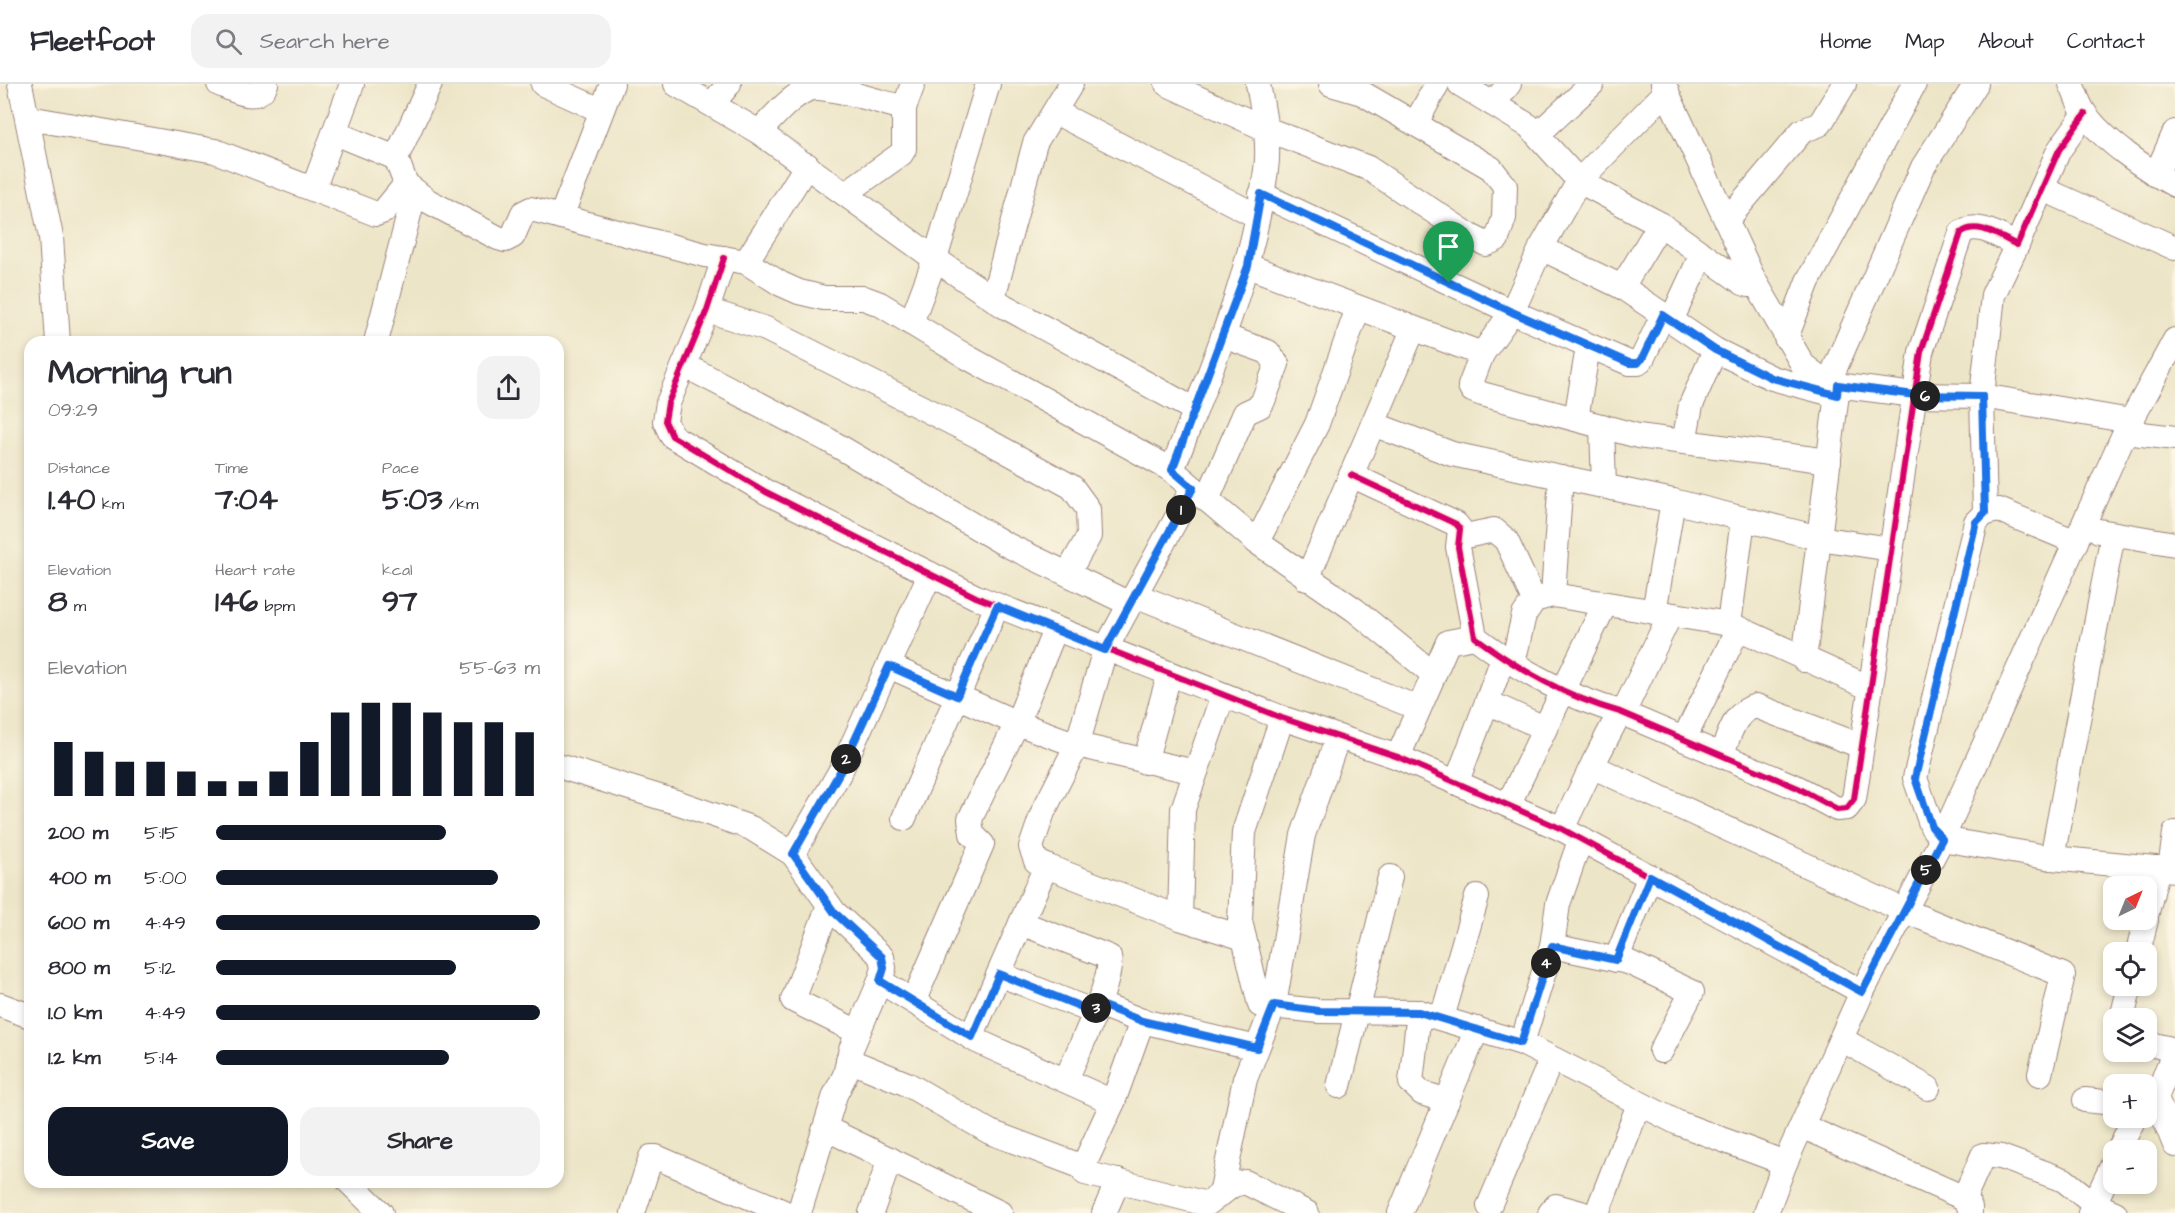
<!DOCTYPE html>
<meta charset="utf-8">
<style>
body{margin:0;font-family:"Architects Daughter",sans-serif;background:#f2f2f3;color:#2b2b33;height:100vh;display:flex;flex-direction:column;font-size:22px;white-space:nowrap}
*{box-sizing:border-box;margin:0}
p{font-size:20px;color:#7c7c81}
.icon{flex:none;width:33px;height:33px;fill:none;stroke:currentColor;stroke-width:2;stroke-linecap:round;stroke-linejoin:round}
.map{position:relative;flex:1;overflow:hidden}
.details{position:absolute;left:24px;top:252px;width:540px;height:852px;display:flex;flex-direction:column;background:#fff;border-radius:18px;box-shadow:0 3px 9px #0003}
.details>*{flex:none}
.needle{width:39px;rotate:43deg}
.controls{position:absolute;left:2103px;top:792px;display:grid;gap:12px}
.controls a{display:grid;place-items:center;width:54px;height:54px;border-radius:12px;background:#fff;box-shadow:0 3px 9px #0003;font-size:30px}
.pin{position:absolute;display:grid;place-items:center;width:51px;height:51px;color:#fff;margin:-62px -26px;border-radius:50% 50% 50% 0;rotate:-45deg;box-shadow:0 0 6px #0007}
.pin .icon{rotate:45deg}
.km{position:absolute;width:30px;height:30px;margin:-15px;border-radius:50%;background:#222;color:#fff;font-size:16px;line-height:30px;text-align:center}
.round{display:grid;place-items:center;flex:none;width:63px;height:63px;border-radius:18px;background:#f2f2f3}
.headline{display:flex;align-items:center;justify-content:space-between;height:102px;padding:0 24px}
h1{font-size:33px;font-weight:700;line-height:45px}
.metrics{display:grid;grid-template-columns:repeat(3,1fr);gap:9px;height:102px;padding:6px 24px}
.metrics div{display:grid;align-content:center}
.metrics b{font-size:30px;font-weight:700}
.metrics small{font-size:16px;font-weight:400}
.metrics p{font-size:16px}
.chart{height:168px;padding:12px 24px}
.chart p{display:flex;justify-content:space-between}
.chart svg{width:100%;height:108px;margin-top:6px;stroke:#111827;stroke-width:6}
.action{display:flex;gap:12px;margin-top:auto;padding:12px 24px}
.action a{flex:1;height:69px;border-radius:18px;background:#111827;color:#fff;font-size:24px;font-weight:700;line-height:69px;text-align:center}
.action a+a{background:#f2f2f3;color:#2b2b33}
ul{padding:0 24px;list-style:none;font-size:20px}
li{display:grid;grid-template-columns:96px 72px 1fr;align-items:center;height:45px}
li i{height:15px;border-radius:8px;background:#111827}
header{display:flex;align-items:center;gap:36px;box-sizing:border-box;height:84px;padding:0 30px;background:#fff;border-bottom:2px solid #e1e1e2}
header strong{font-size:28px}
nav{display:flex;gap:33px;margin-inline-start:auto;font-size:21px}
.search{width:420px;height:54px;background:#f2f2f3;display:flex;align-items:center;gap:15px;box-sizing:border-box;padding:0 21px;border-radius:18px;color:#7c7c81;font-size:22px}
.map>svg:first-child{display:block}
.lines{fill:none;stroke-linecap:round;stroke-linejoin:round}
.minor-casing{stroke:#9b8279;stroke-width:26}
.minor{stroke:#fff;stroke-width:24}
.cycleway-casing{stroke:#fcf5e5;stroke-width:10}
.cycleway{stroke:#d6006c;stroke-width:6}
.route-casing{stroke:#fff;stroke-width:12}
.route{stroke:#1a73e8;stroke-width:8}
</style>
<header>
<strong>Fleetfoot</strong>
<div class="search"><svg class="icon" aria-label="search" viewBox="0 0 24 24"><circle cx="10" cy="10" r="6"/><path d="M15 15l6 6"/></svg>Search here</div>
<nav><a>Home</a><a>Map</a><a>About</a><a>Contact</a></nav>
</header>
<div class="map">
<svg width="2175" height="1129" viewBox="0 0 2175 1129">
<rect width="100%" height="100%" fill="#fcf5e5"/>
<filter id="ink" filterUnits="userSpaceOnUse"><feTurbulence type="fractalNoise" baseFrequency=".0167" numOctaves="2"/><feDisplacementMap in="SourceGraphic" scale="12" xChannelSelector="R" yChannelSelector="G"/><feConvolveMatrix kernelMatrix="1 2 1 2 8 2 1 2 1" color-interpolation-filters="sRGB"/></filter>
<filter id="wash" filterUnits="userSpaceOnUse"><feTurbulence type="fractalNoise" baseFrequency=".008" numOctaves="4" result="noise"/><feDisplacementMap in="SourceGraphic" scale="24" xChannelSelector="R" yChannelSelector="G"/><feGaussianBlur stdDeviation="1.35" result="paint"/><feColorMatrix in="noise" values="0 0 0 0 0 0 0 0 0 0 0 0 0 0 0 0 0 1.4 0 .05"/><feComposite in="paint" operator="in"/></filter>
<g filter="url(#wash)">
<rect width="100%" height="100%" fill="#ece5c7"/>
</g>
<g filter="url(#ink)">
<g class="lines">
<!-- minor casing -->
<g class="minor-casing">
<g id="minor">
<polyline points="20,0 51,153 58,258"/>
<path d="M219 0C234 6 257 20 266 0"/>
<polyline points="430,0 396,74 406,100 428,117 498,154 505,156 513,152 523,129 531,125 705,171 746,178 781,200 799,208 824,214 864,214 880,220 967,273 1172,386 1257,458 1355,526 1432,589"/>
<polyline points="543,0 600,26"/>
<polyline points="676,0 759,48 935,175 1004,222 1195,326"/>
<polyline points="1167,0 1266,45 1368,84 1472,153 1486,160 1497,155 1504,134 1505,102 1491,84 1362,9 1331,0"/>
<polyline points="1460,0 1529,42 1579,97 1660,140 1743,199 1749,201 1753,194"/>
<polyline points="1663,0 1753,194 1803,281 1828,300 1915,311 1982,312 1985,429"/>
<path d="M2071 0C2076 10 2079 22 2085 30 2104 57 2147 86 2175 101"/>
<polyline points="1667,7 1579,97 1541,164 1512,228 1482,270 1470,302 1472,306 1482,310 1638,352 1829,377"/>
<polyline points="712,20 729,0"/>
<polyline points="1493,20 1509,0"/>
<polyline points="1055,28 1257,132"/>
<polyline points="29,34 215,67 376,130 384,127 406,100"/>
<polyline points="1416,39 1437,0"/>
<path d="M759 48C773 34 790 12 809 5 827 0 883 19 904 24"/>
<polyline points="335,49 396,74"/>
<polyline points="1538,50 1592,0"/>
<polyline points="2156,91 2175,48"/>
<polyline points="314,103 352,0"/>
<polyline points="2043,105 2175,164"/>
<polyline points="846,109 901,70 904,65 904,24 913,0"/>
<polyline points="1261,110 1512,228 1629,279 1638,279 1643,273 1663,231"/>
<polyline points="561,133 612,0"/>
<polyline points="1727,136 1802,47 1820,40 1844,0"/>
<polyline points="2017,161 1993,211 1982,312 2131,337"/>
<polyline points="1541,164 1622,203 1715,266 1772,294 1832,310"/>
<polyline points="724,174 707,226 668,319 665,337 672,352 766,408 976,513 1282,634 1398,673 1562,745 1862,908"/>
<polyline points="746,178 807,81"/>
<polyline points="1248,182 1482,270"/>
<polyline points="1622,203 1660,140"/>
<polyline points="993,214 1035,59 1071,0"/>
<polyline points="707,226 766,245 984,355 1072,403 1088,425 1089,452 1068,489"/>
<polyline points="1671,237 1702,170"/>
<polyline points="911,239 935,175 988,0"/>
<polyline points="1786,254 1808,197 1914,0"/>
<polyline points="376,258 415,107"/>
<polyline points="684,281 828,356 1005,460 1130,520"/>
<polyline points="1828,300 1923,83 1976,0"/>
<polyline points="1576,335 1588,263"/>
<polyline points="1373,340 1452,370 1673,417 1819,454 1891,465"/>
<polyline points="1602,342 1604,402"/>
<polyline points="2125,348 2175,354"/>
<polyline points="1684,358 1691,321 1715,266"/>
<path d="M1172 386C1210 288 1252 191 1266 86 1270 57 1263 28 1258 0"/>
<path d="M1351 391 1456 440 1460 445 1458 463 1475 553C1517 585 1569 614 1620 628L1798 704 1837 725 1847 724 1854 715 1921 268 1961 149C1977 136 2000 153 2017 161L2059 66 2085 30"/>
<polyline points="1207,416 1245,329 1260,322 1263,317 1277,280 1268,268 1223,252"/>
<polyline points="2099,447 2175,460"/>
<polyline points="1461,453 1494,446 1506,456 1534,516"/>
<polyline points="1257,458 1317,340 1358,224"/>
<polyline points="2076,458 1999,426 1985,429 1976,438 1915,694 1932,743 1942,755 2052,774 2175,786"/>
<polyline points="1307,495 1413,246"/>
<polyline points="1135,511 1418,624"/>
<polyline points="1553,511 1561,393"/>
<polyline points="1654,528 1673,417"/>
<polyline points="1729,540 1743,435"/>
<polyline points="1503,574 1487,618 1544,644"/>
<polyline points="1804,576 1838,301"/>
<polyline points="1513,579 1524,531 1534,516 1553,511 1729,540 1870,604"/>
<polyline points="889,582 1017,639 1077,661 1195,688"/>
<polyline points="1223,611 1183,725 1180,834 1244,854"/>
<polyline points="1620,628 1594,678 1598,685 1905,827 2063,891 2040,990"/>
<polyline points="1623,629 1670,531"/>
<polyline points="1282,634 1244,748 1240,837 1260,921 1319,927 1419,928 1522,959 1678,1039 1785,1079"/>
<polyline points="1684,655 1738,545"/>
<path d="M1721 671C1730 651 1733 628 1756 622L1861 662"/>
<polyline points="1398,673 1448,558 1475,553"/>
<polyline points="1145,678 1169,591"/>
<polyline points="558,682 679,719 751,744 793,770 834,828 882,873 884,884 880,897 851,965 845,991 835,1011 799,1129"/>
<polyline points="1457,697 1487,618"/>
<polyline points="1508,721 1605,520"/>
<polyline points="904,734 997,522"/>
<polyline points="1562,745 1594,678"/>
<polyline points="793,770 841,686 930,490"/>
<polyline points="2052,774 2113,450"/>
<polyline points="2170,785 2175,749"/>
<polyline points="829,821 793,916 858,948"/>
<polyline points="2146,832 2158,784"/>
<polyline points="1180,834 1046,782 1036,777 1031,763 1043,728 1077,661 1105,566 1193,404"/>
<path d="M1021 839 1109 873C1114 896 1076 971 1066 996"/>
<polyline points="1552,862 1628,878 1692,908 1661,967"/>
<polyline points="2138,868 2146,836"/>
<polyline points="1616,876 1650,792"/>
<polyline points="999,890 1094,928"/>
<polyline points="880,897 977,957 1113,1018"/>
<polyline points="914,916 982,760 972,750 970,735 1017,639 1055,546"/>
<polyline points="1098,920 1142,937 1257,964"/>
<polyline points="0,921 30,932"/>
<polyline points="1419,928 1411,998 1422,1009 1447,1017"/>
<polyline points="1442,934 1477,813"/>
<polyline points="2122,934 2130,902"/>
<polyline points="1142,937 1113,1018 1083,1083 1085,1089 1207,1120 1233,1101 1245,1098 1307,1129"/>
<polyline points="971,953 1046,782"/>
<polyline points="1841,955 1928,1004"/>
<polyline points="1522,959 1552,862 1558,820 1581,754"/>
<polyline points="2146,959 2175,966 2156,1014 2175,1061"/>
<polyline points="848,976 907,1000 990,1048 1083,1083"/>
<polyline points="1339,1002 1390,793"/>
<polyline points="2085,1016 2114,1019"/>
<polyline points="1802,1042 1964,1114 1970,1123 1970,1129"/>
<polyline points="825,1044 1000,1129"/>
<polyline points="2119,1066 2134,1034"/>
<polyline points="349,1098 381,1129"/>
<polyline points="1221,1110 1245,995 1274,921 1303,751 1338,653"/>
<polyline points="1964,1114 1983,1071 2001,1073 2064,1096 2094,1120 2115,1129"/>
<polyline points="1489,1122 1551,976"/>
<polyline points="633,1129 651,1073 656,1073 786,1129"/>
<polyline points="871,1129 890,1075"/>
<polyline points="1104,1129 1118,1097"/>
<polyline points="1400,1129 1477,945"/>
<polyline points="1550,1129 1556,1122 1581,1129"/>
<polyline points="1597,1129 1639,1020"/>
<polyline points="1766,1129 1785,1079 1862,908 1942,755 2125,348 2175,256"/>
<polyline points="2090,1129 2114,1078"/>
</g>
</g>
<!-- minor -->
<use href="#minor" class="minor"/>
<!-- cycleway casing -->
<g class="cycleway-casing">
<g id="cycleway">
<polyline points="724,174 707,226 668,319 665,337 672,352 766,408 976,513 1282,634 1398,673 1562,745 1862,908"/>
<path d="M1351 391 1456 440 1460 445 1458 463 1475 553C1517 585 1569 614 1620 628L1798 704 1837 725 1847 724 1854 715 1921 268 1961 149C1977 136 2000 153 2017 161L2059 66 2085 30"/>
</g>
</g>
<!-- cycleway -->
<use href="#cycleway" class="cycleway"/>
</g>
</g>
<g class="lines" filter="url(#ink)">
<!-- route casing -->
<g class="route-casing">
<polygon id="route" points="1261,110 1512,228 1629,279 1638,279 1643,273 1663,231 1715,266 1772,294 1837,311 1838,301 1915,311 1982,312 1985,429 1976,438 1915,694 1932,743 1942,755 1862,908 1650,792 1616,876 1552,862 1521,959 1419,928 1319,927 1274,921 1257,964 1142,937 1098,920 1094,928 999,890 972,953 880,897 884,884 882,873 834,828 793,770 841,686 889,582 957,612 997,522 1105,566 1193,404 1172,386 1248,182"/>
</g>
<!-- route -->
<use href="#route" class="route"/>
</g>
</svg>
<div class="controls">
<a><svg class="needle" viewBox="-14 -14 28 28"><path d="M0-13l5 13h-10z" fill="#e53935"/><path d="M0 13l5-13h-10z" fill="#7c7c81"/></svg></a>
<a><svg class="icon" aria-label="locate" viewBox="0 0 24 24"><circle cx="12" cy="12" r="6"/><path d="M12 2v4M12 18v4M2 12h4M18 12h4"/></svg></a>
<a><svg class="icon" aria-label="layers" viewBox="0 0 24 24"><path d="M12 4l9 5-9 5-9-5zM3 14l9 5 9-5"/></svg></a>
<a>+</a>
<a>−</a>
</div>
<div class="pin" style="left:1449px;top:199px;background:#1e9e55"><svg class="icon" aria-label="arrive" viewBox="0 0 24 24"><path d="M6 21V4h12l-3 4 3 4H6"/></svg></div>
<b class="km" style="left:1181px;top:426px">1</b>
<b class="km" style="left:846px;top:675px">2</b>
<b class="km" style="left:1096px;top:924px">3</b>
<b class="km" style="left:1546px;top:879px">4</b>
<b class="km" style="left:1926px;top:786px">5</b>
<b class="km" style="left:1925px;top:312px">6</b>
<section class="details">
<div class="headline"><div><h1>Morning run</h1><p>09:29</p></div><a class="round"><svg class="icon" aria-label="share" viewBox="0 0 24 24"><path d="M12 15V3M7 8l5-5 5 5M5 13v7h14v-7"/></svg></a></div>
<div class="metrics">
<div><p>Distance</p><b>1.40<small> km</small></b></div>
<div><p>Time</p><b>7:04</b></div>
<div><p>Pace</p><b>5:03<small> /km</small></b></div>
</div>
<div class="metrics">
<div><p>Elevation</p><b>8<small> m</small></b></div>
<div><p>Heart rate</p><b>146<small> bpm</small></b></div>
<div><p>kcal</p><b>97</b></div>
</div>
<div class="chart"><p><span>Elevation</span>55–63 m</p>
<svg viewBox="0 0 160 44" preserveAspectRatio="none"><path d="M5 44V22M15 44V26M25 44V30M35 44V30M45 44V34M55 44V38M65 44V38M75 44V34M85 44V22M95 44V10M105 44V6M115 44V6M125 44V10M135 44V14M145 44V14M155 44V18"/></svg>
</div>
<ul>
<li><b>200 m</b>5:15<i style="width:71%"></i></li>
<li><b>400 m</b>5:00<i style="width:87%"></i></li>
<li><b>600 m</b>4:49<i style="width:100%"></i></li>
<li><b>800 m</b>5:12<i style="width:74%"></i></li>
<li><b>1.0 km</b>4:49<i style="width:100%"></i></li>
<li><b>1.2 km</b>5:14<i style="width:72%"></i></li>
</ul>
<div class="action"><a>Save</a><a>Share</a></div>
</section>
</div>
